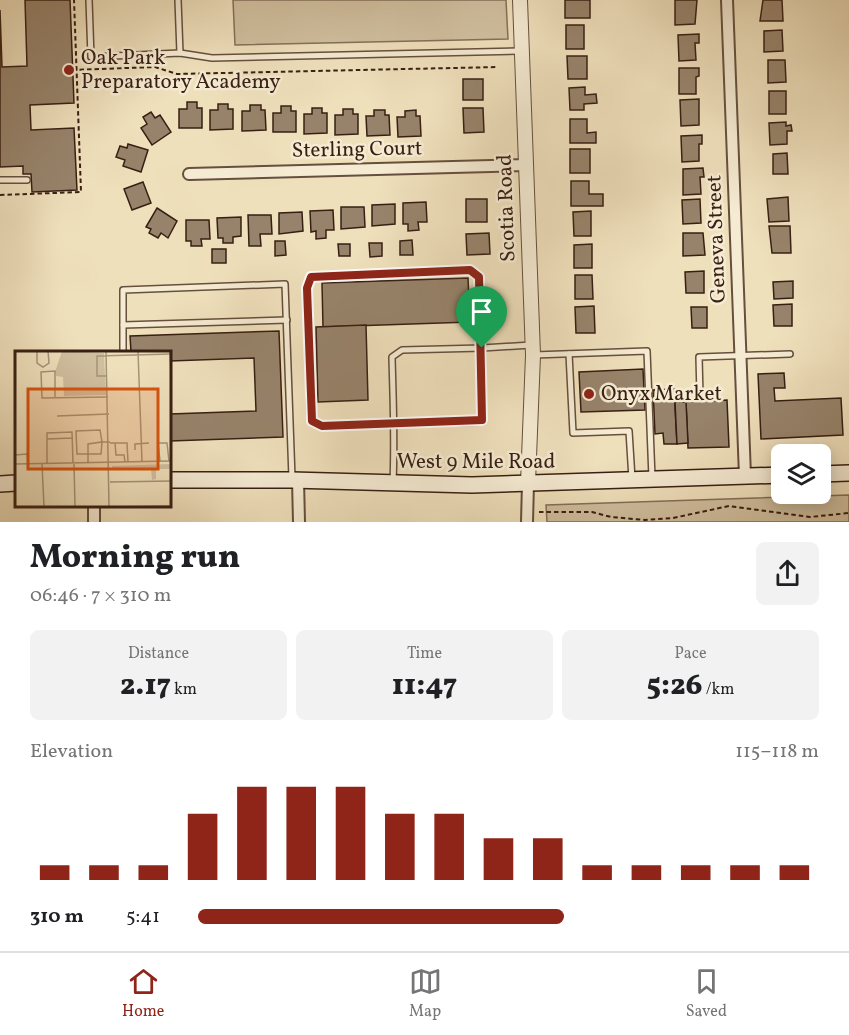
<!DOCTYPE html>
<meta charset="utf-8">
<style>
body{margin:0;font-family:Vollkorn,serif;background:#f2f2f2;color:#202124;height:100vh;display:flex;flex-direction:column;font-size:22px;white-space:nowrap}
*{box-sizing:border-box;margin:0}
p{font-size:20px;color:#757577}
.icon{flex:none;width:33px;height:33px;fill:none;stroke:currentColor;stroke-width:2;stroke-linecap:round;stroke-linejoin:round}
.map{position:relative;height:522px;overflow:hidden}
.panel{display:flex;flex-direction:column;background:#fff;flex:1}
.panel>*{flex:none}
.tools{position:absolute;left:771px;top:444px;display:grid;gap:12px}
.tools a{display:grid;place-items:center;width:60px;height:60px;border-radius:9px;background:#fff;box-shadow:0 3px 15px #0003;font-size:30px}
.pin{position:absolute;display:grid;place-items:center;width:51px;height:51px;color:#fff;margin:-62px -26px;border-radius:50% 50% 50% 0;rotate:-45deg;box-shadow:0 0 6px #0007}
.pin .icon{rotate:45deg}
.round{display:grid;place-items:center;flex:none;width:63px;height:63px;border-radius:9px;background:#f2f2f2}
.headline{display:flex;align-items:center;justify-content:space-between;height:102px;padding:0 30px}
h1{font-size:33px;font-weight:800;line-height:45px}
.metrics{display:grid;grid-template-columns:repeat(3,1fr);gap:9px;height:102px;padding:6px 30px}
.metrics div{display:grid;align-content:center;border-radius:9px;background:#f2f2f2;text-align:center}
.metrics b{font-size:30px;font-weight:800}
.metrics small{font-size:16px;font-weight:400}
.metrics p{font-size:16px}
.chart{height:168px;padding:12px 30px}
.chart p{display:flex;justify-content:space-between}
.chart svg{width:100%;height:108px;margin-top:6px;stroke:#8f2418;stroke-width:6}
ul{padding:0 30px;list-style:none;font-size:20px}
li{display:grid;grid-template-columns:96px 72px 1fr;align-items:center;height:45px}
li i{height:15px;border-radius:8px;background:#8f2418}
.tabs{display:flex;justify-content:space-around;align-items:center;height:84px;border-top:2px solid #e0e0e0;background:#fff;font-size:16px;color:#757577}
.tabs a{display:grid;justify-items:center;gap:3px}
.tabs .selected{color:#8f2418}
.map>svg:first-child{display:block}
.green{fill:#d0bf9f;stroke:#846f59;stroke-width:1.5}
.building{fill:#97836b;stroke:#381f13;stroke-width:1.5}
.lines{fill:none;stroke-linecap:round;stroke-linejoin:round}
.service-casing{stroke:#664f3d;stroke-width:8}
.minor-casing{stroke:#664f3d;stroke-width:14}
.tertiary-casing{stroke:#664f3d;stroke-width:16}
.secondary-casing{stroke:#381f13;stroke-width:18}
.path{stroke:#381f13;stroke-width:2;stroke-dasharray:4.5 3;stroke-linecap:butt}
.service{stroke:#f5ebd3;stroke-width:5}
.minor{stroke:#f5ebd3;stroke-width:10}
.tertiary{stroke:#f5ebd3;stroke-width:14}
.secondary{stroke:#f5ebd3;stroke-width:15}
.route-casing{stroke:#fff;stroke-width:12}
.route{stroke:#8f2418;stroke-width:8}
.poi-dot{fill:#8f2418;stroke:#f5ebd3;stroke-width:2}
.labels{text-anchor:middle;dominant-baseline:central;stroke-width:5;stroke-linejoin:round;paint-order:stroke}
.poi-label{font-size:21px;fill:#381f13;stroke:#f5ebd3;text-anchor:start}
.street-label{font-size:21px;fill:#381f13;stroke:#f5ebd3}
.inset-road{fill:none;stroke:#a69378;stroke-width:1.5}
.view{fill:#d6530d;fill-opacity:0.15;stroke:#d6530d;stroke-width:3}
.inset-edge{fill:none;stroke:#381f13;stroke-width:3}
</style>
<div class="map">
<svg width="849" height="522" viewBox="0 0 849 522">
<rect width="100%" height="100%" fill="#efe0bc"/>
<filter id="stains"><feTurbulence type="fractalNoise" baseFrequency=".00333" numOctaves="4"/><feColorMatrix values="0 0 0 0 .2 0 0 0 0 .09 0 0 0 0 .02 0 0 0 .5 -.17"/></filter>
<radialGradient id="worn" r=".72"><stop offset=".6" stop-color="#630" stop-opacity="0"/><stop offset="1" stop-color="#630" stop-opacity=".3"/></radialGradient>
<!-- green -->
<g class="green">
<polygon points="233,0 506,0 508,39 235,45"/>
<polygon points="849,495 849,522 547,522 546,505"/>
</g>
<!-- building -->
<g class="building">
<polygon points="25,0 70,0 74,103 30,105 31,130 74,128 77,190 32,192 31,174 23,174 23,166 0,167 0,10 2,67 27,66"/>
<rect x="565" y="0" width="25" height="18"/>
<polygon points="675,0 697,0 695,24 675,25"/>
<polygon points="763,0 782,0 783,21 760,21"/>
<rect x="566" y="25" width="18" height="24"/>
<polygon points="782,30 783,51 764,52 764,31"/>
<polygon points="699,34 699,43 695,43 696,60 679,61 678,35"/>
<polygon points="567,56 587,56 587,79 568,79"/>
<polygon points="768,60 785,60 786,82 768,83"/>
<polygon points="679,68 699,68 699,76 696,77 696,94 679,94"/>
<rect x="463" y="79" width="20" height="21"/>
<polygon points="585,87 585,95 596,94 597,103 584,104 584,110 570,110 569,88"/>
<rect x="769" y="91" width="17" height="23"/>
<polygon points="699,99 699,125 681,126 680,100"/>
<polygon points="187,102 197,102 197,108 202,108 202,128 179,128 179,109 187,109"/>
<polygon points="218,104 228,104 228,109 233,109 233,129 210,130 210,110 218,110"/>
<polygon points="250,105 261,105 261,110 265,110 266,130 242,131 242,111 250,111"/>
<polygon points="281,106 291,106 291,111 296,111 296,132 273,132 273,113 281,113"/>
<polygon points="312,108 322,108 322,113 327,113 327,133 304,134 304,114 312,114"/>
<polygon points="463,108 483,108 484,132 464,133"/>
<polygon points="343,109 353,109 353,114 358,114 358,134 335,135 335,115 343,115"/>
<polygon points="374,110 385,110 385,115 389,115 390,135 367,136 366,116 374,116"/>
<polygon points="416,110 416,116 420,116 421,136 398,137 397,117 405,117 405,111"/>
<polygon points="151,112 155,118 160,115 171,132 152,145 141,128 147,124 143,117"/>
<polygon points="570,119 587,119 587,133 596,132 596,143 570,143"/>
<polygon points="786,122 786,126 791,125 792,131 787,131 787,144 770,145 769,123"/>
<polygon points="702,135 702,144 699,144 699,161 682,162 681,136"/>
<polygon points="128,144 148,150 141,172 123,166 125,160 116,157 120,146 127,148"/>
<rect x="570" y="149" width="20" height="24"/>
<polygon points="787,153 788,174 773,174 773,154"/>
<polygon points="703,168 704,177 700,177 701,194 683,195 683,169"/>
<polygon points="571,181 589,181 589,194 603,194 603,206 571,206"/>
<polygon points="143,182 151,203 132,210 124,189"/>
<polygon points="788,197 789,221 769,222 767,199"/>
<rect x="466" y="199" width="21" height="23"/>
<polygon points="700,199 701,223 683,224 682,200"/>
<polygon points="426,202 427,222 418,222 419,230 408,231 408,224 403,224 403,203"/>
<polygon points="395,204 395,224 372,226 372,205"/>
<polygon points="341,207 364,207 365,227 341,229"/>
<polygon points="157,208 177,221 168,238 161,233 158,238 149,233 151,229 146,227"/>
<polygon points="333,210 334,230 326,230 326,238 316,239 316,231 311,232 310,211"/>
<polygon points="591,211 591,236 574,236 573,212"/>
<polygon points="302,212 303,231 279,234 279,213"/>
<polygon points="248,215 271,215 272,234 260,234 261,246 249,246"/>
<polygon points="241,217 241,236 233,237 233,243 223,243 223,238 218,238 217,218"/>
<polygon points="186,220 209,220 210,239 201,239 202,246 191,246 191,241 186,241"/>
<polygon points="769,226 790,226 791,253 772,253"/>
<polygon points="489,233 490,254 467,255 466,234"/>
<polygon points="683,233 703,233 705,255 683,256"/>
<polygon points="412,240 413,255 400,255 400,241"/>
<polygon points="275,241 285,241 286,255 275,256"/>
<polygon points="369,243 382,243 382,256 370,257"/>
<polygon points="338,244 350,244 350,256 339,256"/>
<polygon points="592,244 592,268 574,268 574,245"/>
<rect x="212" y="249" width="14" height="14"/>
<polygon points="704,271 704,293 686,293 685,272"/>
<polygon points="575,275 592,275 593,299 575,299"/>
<polygon points="468,278 470,322 323,327 322,283"/>
<polygon points="793,281 793,298 774,299 773,282"/>
<polygon points="792,304 792,326 774,326 773,305"/>
<polygon points="594,306 595,333 576,333 575,307"/>
<polygon points="691,307 707,307 707,328 692,328"/>
<polygon points="366,325 368,400 318,402 316,327"/>
<polygon points="279,331 283,437 170,441 170,414 256,411 254,358 170,361 170,352 131,352 130,336"/>
<polygon points="643,369 645,410 581,412 579,372"/>
<polygon points="784,373 785,388 774,388 775,401 841,398 843,435 761,439 758,374"/>
<polygon points="674,389 677,444 664,444 663,433 655,434 653,390"/>
<polygon points="727,400 729,447 688,448 686,402"/>
<polygon points="675,402 686,402 688,443 677,444"/>
</g>
<g class="lines">
<!-- service casing -->
<g class="service-casing">
<g id="service">
<polyline points="89,0 91,57 180,53 212,58 520,51"/>
<polyline points="178,0 180,53"/>
<polyline points="0,180 27,180"/>
<polyline points="123,325 287,320"/>
<polyline points="123,352 123,290 285,284 292,478"/>
<polyline points="569,354 573,433 629,431 632,479"/>
<polyline points="534,355 647,351 652,478"/>
<polyline points="700,396 699,357 790,354"/>
<path d="M393 481C395 439 393 398 392 357L402 350 482 348 483 417 480 422 322 426 315 424 310 417 307 288 311 277 470 270 479 277 482 348 531 345"/>
</g>
</g>
<!-- minor casing -->
<g class="minor-casing">
<g id="minor">
<polyline points="727,0 745,476"/>
<polyline points="189,174 526,165"/>
<polyline points="298,480 299,522"/>
<polyline points="94,506 94,522"/>
<polyline points="527,522 528,483"/>
</g>
</g>
<!-- tertiary casing -->
<g class="tertiary-casing">
<polyline id="tertiary" points="520,0 533,355 528,483"/>
</g>
<!-- secondary casing -->
<g class="secondary-casing">
<g id="secondary">
<polyline points="820,474 849,473"/>
<polyline points="170,480 292,480 472,485 782,475"/>
<polyline points="0,484 16,483"/>
</g>
</g>
<!-- path -->
<g class="path">
<polyline points="72,70 155,67 177,74 498,67"/>
<polyline points="0,195 81,192 74,0"/>
<polyline points="539,512 592,512 611,517 645,520 673,518 729,506 810,517 849,513"/>
</g>
<!-- service -->
<use href="#service" class="service"/>
<!-- minor -->
<use href="#minor" class="minor"/>
<!-- tertiary -->
<use href="#tertiary" class="tertiary"/>
<!-- secondary -->
<use href="#secondary" class="secondary"/>
</g>
<g class="lines">
<!-- route casing -->
<g class="route-casing">
<polygon id="route" points="470,270 479,277 482,420 322,426 312,421 307,288 311,277"/>
</g>
<!-- route -->
<use href="#route" class="route"/>
</g>
<!-- markers -->
<g class="poi-dot">
<circle cx="69" cy="70" r="6"/>
<circle cx="589" cy="394" r="6"/>
</g>
<g class="labels">
<!-- poi labels -->
<g class="poi-label">
<text x="81" y="58">Oak Park<tspan x="81" dy="24">Preparatory Academy</tspan></text>
<text x="601" y="394">Onyx Market</text>
</g>
<!-- street labels -->
<g class="street-label">
<text transform="translate(357 150) rotate(-1)">Sterling Court</text>
<text transform="translate(507 208) rotate(-92)">Scotia Road</text>
<text transform="translate(717 239) rotate(-92)">Geneva Street</text>
<text x="476" y="462">West 9 Mile Road</text>
</g>
</g>
<!-- overview -->
<g transform="translate(15 351)">
<rect width="156" height="156" fill="#efe0bc"/>
<path d="M47 0 89 2 91 44 49 45 48 26 41 25 40 21ZM156 113V118H141V128L137 129 136 119H97V115Z" fill="#d0bf9f"/>
<path class="inset-road" d="M22 0V12L28 16 34 12 33 0M91 0 94 156M123 0 127 111M155 0 156 27M92 25H82V5L156 3M40 46V20L26 21 27 47 93 46M42 65 94 63M32 88 57 87M95 92H112L113 111M100 92 101 104H109L110 111M120 99V93L134 92M0 104 12 103 13 112M145 110 143 92H152L154 110M32 112V82L57 81 58 112M73 112V93L87 91 86 103H62L61 80 85 79 87 91H95M0 113 156 110M27 113 29 156M59 113 60 156M95 131 156 130M95 156 156 155"/>
<path class="view" d="M13 38H143V118H13Z"/>
<rect width="156" height="156" class="inset-edge"/>
</g>
<rect width="100%" height="100%" filter="url(#stains)"/>
<rect width="100%" height="100%" fill="url(#worn)"/>
</svg>
<div class="tools">
<a><svg class="icon" aria-label="layers" viewBox="0 0 24 24"><path d="M12 4l9 5-9 5-9-5zM3 14l9 5 9-5"/></svg></a>
</div>
<div class="pin" style="left:482px;top:348px;background:#1e9e55"><svg class="icon" aria-label="arrive" viewBox="0 0 24 24"><path d="M6 21V4h12l-3 4 3 4H6"/></svg></div>
</div>
<section class="panel">
<div class="headline"><div><h1>Morning run</h1><p>06:46 · 7 × 310 m</p></div><a class="round"><svg class="icon" aria-label="share" viewBox="0 0 24 24"><path d="M12 15V3M7 8l5-5 5 5M5 13v7h14v-7"/></svg></a></div>
<div class="metrics">
<div><p>Distance</p><b>2.17<small> km</small></b></div>
<div><p>Time</p><b>11:47</b></div>
<div><p>Pace</p><b>5:26<small> /km</small></b></div>
</div>
<div class="chart"><p><span>Elevation</span>115–118 m</p>
<svg viewBox="0 0 160 44" preserveAspectRatio="none"><path d="M5 44V38M15 44V38M25 44V38M35 44V17M45 44V6M55 44V6M65 44V6M75 44V17M85 44V17M95 44V27M105 44V27M115 44V38M125 44V38M135 44V38M145 44V38M155 44V38"/></svg>
</div>
<ul>
<li><b>310 m</b>5:41<i style="width:59%"></i></li>
</ul>
</section>
<nav class="tabs">
<a class="selected"><svg class="icon" aria-label="home" viewBox="0 0 24 24"><path d="M3 11l9-7 9 7M6 9v11h12V9"/></svg>Home</a>
<a><svg class="icon" aria-label="map" viewBox="0 0 24 24"><path d="M3 6l6-2 6 2 6-2v14l-6 2-6-2-6 2zM9 4v14M15 6v14"/></svg>Map</a>
<a><svg class="icon" aria-label="saved" viewBox="0 0 24 24"><path d="M7 4h10v16l-5-4-5 4z"/></svg>Saved</a>
</nav>
